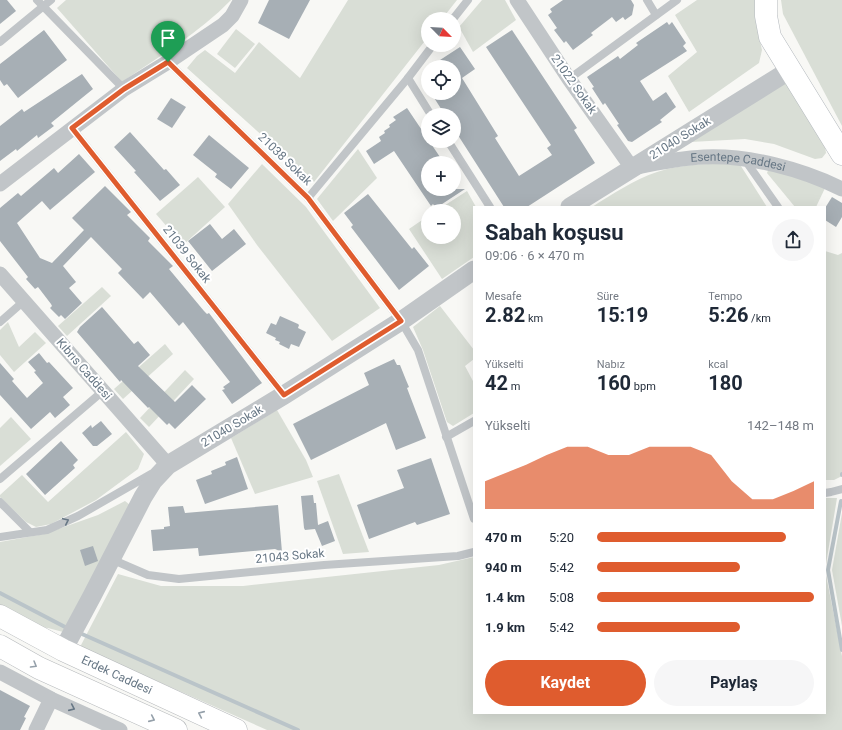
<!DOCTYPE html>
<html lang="tr">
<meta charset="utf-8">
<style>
body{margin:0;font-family:Roboto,sans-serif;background:#f6f6f7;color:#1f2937;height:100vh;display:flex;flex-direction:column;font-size:15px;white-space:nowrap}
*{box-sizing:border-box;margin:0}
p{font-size:13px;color:#747a83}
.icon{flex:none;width:22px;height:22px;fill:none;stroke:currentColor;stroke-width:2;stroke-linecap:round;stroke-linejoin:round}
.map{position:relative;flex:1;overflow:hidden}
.panel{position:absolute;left:473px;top:206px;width:353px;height:508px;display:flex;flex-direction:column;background:#fff;border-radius:0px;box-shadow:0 4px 16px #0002}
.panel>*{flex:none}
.needle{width:26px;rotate:114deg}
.fabs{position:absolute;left:421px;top:12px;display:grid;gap:8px}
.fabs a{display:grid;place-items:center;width:40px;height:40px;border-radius:50%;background:#fff;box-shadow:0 4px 16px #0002;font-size:20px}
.pin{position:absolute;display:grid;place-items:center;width:34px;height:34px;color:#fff;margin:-41px -17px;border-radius:50% 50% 50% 0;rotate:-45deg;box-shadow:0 0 4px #0007}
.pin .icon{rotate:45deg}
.round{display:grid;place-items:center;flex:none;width:42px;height:42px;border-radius:21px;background:#f6f6f7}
.headline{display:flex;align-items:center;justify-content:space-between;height:68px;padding:0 12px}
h1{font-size:22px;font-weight:700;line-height:30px}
.figures{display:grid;grid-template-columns:repeat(3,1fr);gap:6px;height:68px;padding:4px 12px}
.figures div{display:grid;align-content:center}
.figures b{font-size:20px;font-weight:700}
.figures small{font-size:11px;font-weight:400}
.figures p{font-size:11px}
.chart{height:112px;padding:8px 12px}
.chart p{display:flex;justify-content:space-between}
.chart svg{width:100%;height:72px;margin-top:4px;fill:#df5c2e;opacity:.7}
.primary-button{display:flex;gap:8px;margin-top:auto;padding:8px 12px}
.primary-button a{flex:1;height:46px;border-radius:24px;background:#df5c2e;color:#fff;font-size:16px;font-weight:700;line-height:46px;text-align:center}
.primary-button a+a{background:#f6f6f7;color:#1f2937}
ul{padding:0 12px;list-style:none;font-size:13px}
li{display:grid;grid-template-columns:64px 48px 1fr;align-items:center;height:30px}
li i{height:10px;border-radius:5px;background:#df5c2e}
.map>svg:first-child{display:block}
.green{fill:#d9ded6}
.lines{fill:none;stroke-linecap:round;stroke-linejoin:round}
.stream{stroke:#bac4c9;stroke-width:4}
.building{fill:#a7afb5}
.secondary-casing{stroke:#b5babf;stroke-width:23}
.trunk-casing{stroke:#b6b9bc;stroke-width:23}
.service{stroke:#c1c5c8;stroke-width:8}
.minor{stroke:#c1c5c8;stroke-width:15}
.tertiary{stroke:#c1c5c8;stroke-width:19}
.secondary{stroke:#fff;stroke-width:22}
.trunk{stroke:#fff;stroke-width:22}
.oneway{stroke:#677785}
.oneway2{stroke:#95a0aa}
.route-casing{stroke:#fff;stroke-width:8}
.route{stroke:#df5c2e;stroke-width:5}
.labels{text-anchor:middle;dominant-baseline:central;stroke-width:4;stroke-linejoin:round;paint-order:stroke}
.street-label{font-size:12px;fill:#677785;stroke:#fff}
</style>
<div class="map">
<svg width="842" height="730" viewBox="0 0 842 730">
<rect width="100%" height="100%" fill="#f8f8f5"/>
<!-- green -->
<g class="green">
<path d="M66 0H231C199 33 160 56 122 82L57 8Z"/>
<polygon points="348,0 457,0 442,19 428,19 428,37 314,182 187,68 197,56 205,50 235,73 259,42 300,78"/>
<polygon points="482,0 505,0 516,20 473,52 459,27"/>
<polygon points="697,0 757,0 757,28 762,50 759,63 689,112 668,76 697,52 675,15"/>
<polygon points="781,0 842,0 842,126 783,14"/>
<polygon points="236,29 255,44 235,68 217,54"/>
<polygon points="790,79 825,146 826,153 822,158 815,159 774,144 745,139 691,142"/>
<polygon points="358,149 377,178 333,221 317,199"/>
<path d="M739 163 767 207H592C611 195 635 179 657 172 684 163 712 164 739 163Z"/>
<polygon points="262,164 306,207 380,308 332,341 257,245 228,204"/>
<polygon points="769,168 826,186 816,207 795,207 767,173"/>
<polygon points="198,177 225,207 183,245 156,214"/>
<polygon points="467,191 476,207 474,207 474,257 442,279 409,229 428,216 428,237 454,237 454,211 436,211"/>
<polygon points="825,251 838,255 842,253 842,476 834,480 825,480"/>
<polygon points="102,287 111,296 67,336 58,326"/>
<polygon points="440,306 474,350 474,359 465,366 474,383 474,413 453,426 447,422 423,350 413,327"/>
<polygon points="8,322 19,347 35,332 46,343 14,372 0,355 0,330"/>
<polygon points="165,344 173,354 123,399 114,389"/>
<polygon points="185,370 194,379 149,427 140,418"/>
<polygon points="277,410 306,460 313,477 255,494 231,438"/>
<polygon points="11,417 31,439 0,466 0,428"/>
<polygon points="126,432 144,454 138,469 96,500 51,524 36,527 26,522 0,497 0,495 22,475 48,502"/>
<polygon points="339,474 369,552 343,554 317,481"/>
<polygon points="825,498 837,498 825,570 842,656 842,730 267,730 80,647 118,574 161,586 243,586 439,565 474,557 474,713 825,713"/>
<polygon points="125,501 130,505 63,632 48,628 34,627 0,608 0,542 44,534 98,515"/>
<polygon points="842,513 842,626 832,570"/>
</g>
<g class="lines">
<!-- stream -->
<g class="stream">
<polyline points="842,475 842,474"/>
<polyline points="841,501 828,570 842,650"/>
<polyline points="0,593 67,628"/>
<polyline points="82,634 298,730"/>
</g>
</g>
<!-- building -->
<g class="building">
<polygon points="0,0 7,0 16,11 0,24"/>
<polygon points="269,0 310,0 289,39 258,23"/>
<polygon points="563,0 631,0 634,5 632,15 625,20 623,17 616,22 612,17 591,33 593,35 573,50 566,41 564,43 554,30 557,28 548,15 552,12 550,9"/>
<polygon points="667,22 669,25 672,22 686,43 683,46 687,51 640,81 653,101 666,92 676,107 660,120 662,122 632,142 628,141 617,125 619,124 605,103 603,105 592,88 594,87 587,77 618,56 620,59 638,45 636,43"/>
<polygon points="44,30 67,60 18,98 7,84 4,86 0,80 0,64"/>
<polygon points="512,30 577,128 574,130 595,163 527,207 504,207 454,129 454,115 445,115 431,93 454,93 454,67 444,67 440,60 460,47 475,69 462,78 498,136 495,138 519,176 552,155 547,148 551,145 486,47"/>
<polygon points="82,74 93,89 51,123 54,126 38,138 37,135 17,151 16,149 0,161 0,126 22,109 24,112"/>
<polygon points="171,98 186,107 172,128 157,119"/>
<polygon points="407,108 444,163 428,163 428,189 465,189 436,208 433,204 431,206 394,151 374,164 366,151 381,141 379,137 385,133 384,131 390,127 389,125 396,120 393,117"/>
<polygon points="130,132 164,170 166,169 180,185 160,201 134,172 136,171 114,147"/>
<polygon points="209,135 249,168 231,189 215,177 217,174 193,155"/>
<polygon points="79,154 95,172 50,210 42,201 17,223 40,258 52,263 84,230 72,218 105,186 131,212 127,215 150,238 148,241 173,266 169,269 204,311 207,314 209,313 262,383 232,404 222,390 225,389 223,387 230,382 183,322 179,326 150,292 143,299 118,273 122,269 91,237 63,266 76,282 69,288 82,303 65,319 61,315 59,317 50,308 52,306 51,304 38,287 35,289 26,279 28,277 0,241 0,208 18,193 21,196 54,168 58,173"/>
<polygon points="368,194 412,249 414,247 429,266 399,290 351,227 353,225 344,213"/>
<polygon points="832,197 842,203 842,217 836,227 825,220 825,208"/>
<polygon points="210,224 222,239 234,229 246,244 212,271 188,241"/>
<polygon points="102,307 134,344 138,341 150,355 138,366 175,402 192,385 206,399 175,429 169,423 167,425 149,407 148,408 121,380 120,382 77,332 80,327"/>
<polygon points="280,316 298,324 299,325 298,328 306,332 299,347 291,344 289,349 279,344 280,342 275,340 276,338 266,333 271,323 276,325"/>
<polygon points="39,353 47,363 49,362 73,388 63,397 70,405 55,418 50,412 31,429 0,395 0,363 14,379 12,381 27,398 43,383 34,372 36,371 28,362"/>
<polygon points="394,359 397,365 400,365 406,380 409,387 407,388 426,438 396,450 386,423 311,460 293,424 369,385 364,373"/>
<polygon points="101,421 112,434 97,446 93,446 82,433 91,425 92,428"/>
<polygon points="61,441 78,460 73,465 75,468 45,495 26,474"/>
<polygon points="237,457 248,489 205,504 196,480 212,474 211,471 226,465 225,462"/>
<polygon points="431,458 450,514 417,525 415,522 369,539 357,505 404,488 397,470"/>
<polygon points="313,495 314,503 316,503 318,525 328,521 335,541 322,546 315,529 305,530 304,528 301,496"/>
<polygon points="278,505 282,552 275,549 199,556 198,548 153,551 151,530 164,529 164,527 170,526 168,507 183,506 185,513"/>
<polygon points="93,546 98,561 85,566 80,550"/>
<polygon points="0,690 30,706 24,717 26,718 20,730 0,730"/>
</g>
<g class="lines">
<!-- secondary casing -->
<g class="secondary-casing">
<polyline id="secondary" points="766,0 766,16 770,37 842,154"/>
</g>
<!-- trunk casing -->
<g class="trunk-casing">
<g id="trunk">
<path id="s2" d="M0 616 63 650 236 730"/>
<polyline points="0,646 39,668 176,730"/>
</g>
</g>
<!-- service -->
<g class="service">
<polyline points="37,0 124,89"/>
<polyline points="647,0 656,15"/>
<polyline points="453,19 468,0"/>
<polyline points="0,42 51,0"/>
<polyline points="168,62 308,198 401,321 418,350 474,519"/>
<polyline points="408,78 431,115"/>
<polyline points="569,79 677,0"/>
<polyline points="72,128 284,395"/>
<polyline points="448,141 490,207"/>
<polyline points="745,160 778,207"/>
<polyline points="308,198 408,78 433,45"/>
<polyline points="0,322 24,301"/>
<polyline points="446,437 474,421"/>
<polyline points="0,479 103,391"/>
<polyline points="825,493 831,492 842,489"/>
<polyline points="0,502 30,532"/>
<polyline points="0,537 47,530 78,516 151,474"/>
<polyline points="111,559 148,575 179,579 324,565 458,556 474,552"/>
</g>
<!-- minor -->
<g class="minor">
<path id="s1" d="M517 0 569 79 632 168C656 163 679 158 704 157 749 155 802 169 842 189"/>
<polyline points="0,184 124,89 168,62 223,25 232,16 241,0"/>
<polyline points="0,274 168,465"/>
<polyline points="0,672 51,699 120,730"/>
<polyline points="36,730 51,699"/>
</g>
<!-- tertiary -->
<g class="tertiary">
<polyline points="570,207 790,70"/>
<polyline points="63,650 92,596 143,497 153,481 168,465 284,395 401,321 474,270"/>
</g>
<!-- secondary -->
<use href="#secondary" class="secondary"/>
<!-- trunk -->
<use href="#trunk" class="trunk"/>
</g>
<!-- one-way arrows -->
<defs><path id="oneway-chevron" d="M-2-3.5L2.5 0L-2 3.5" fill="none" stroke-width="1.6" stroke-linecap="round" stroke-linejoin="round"/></defs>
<g class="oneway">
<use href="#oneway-chevron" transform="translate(66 521) rotate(-25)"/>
<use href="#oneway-chevron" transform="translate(72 708) rotate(24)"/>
</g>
<g class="oneway2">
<use href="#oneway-chevron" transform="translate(34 665) rotate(30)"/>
<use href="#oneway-chevron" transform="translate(201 714) rotate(-156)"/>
<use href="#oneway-chevron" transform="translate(152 719) rotate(24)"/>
</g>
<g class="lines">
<!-- route casing -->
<g class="route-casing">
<polygon id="route" points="168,62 308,198 401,321 284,395 72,128 124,89"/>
</g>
<!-- route -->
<use href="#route" class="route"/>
</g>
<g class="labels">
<!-- street labels -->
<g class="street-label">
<text transform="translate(574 84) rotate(55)">21022 Sokak</text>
<text transform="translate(680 138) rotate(-32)">21040 Sokak</text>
<text transform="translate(285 159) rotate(44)">21038 Sokak</text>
<text stroke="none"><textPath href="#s1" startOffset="311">Esentepe Caddesi</textPath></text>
<text transform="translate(187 254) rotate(52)">21039 Sokak</text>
<text transform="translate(84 369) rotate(49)">Kıbrıs Caddesi</text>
<text transform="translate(232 426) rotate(-31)">21040 Sokak</text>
<text transform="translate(290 556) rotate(-5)">21043 Sokak</text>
<text stroke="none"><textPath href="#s2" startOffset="131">Erdek Caddesi</textPath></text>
</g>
</g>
</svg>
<div class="fabs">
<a><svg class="needle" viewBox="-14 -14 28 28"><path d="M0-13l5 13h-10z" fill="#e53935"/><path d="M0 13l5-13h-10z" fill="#747a83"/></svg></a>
<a><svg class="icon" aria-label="locate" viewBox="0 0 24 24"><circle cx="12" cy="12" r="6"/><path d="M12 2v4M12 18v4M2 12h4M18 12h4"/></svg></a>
<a><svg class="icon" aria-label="layers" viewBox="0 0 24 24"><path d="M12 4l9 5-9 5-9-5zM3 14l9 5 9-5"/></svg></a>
<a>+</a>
<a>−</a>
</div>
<div class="pin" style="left:168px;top:62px;background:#1e9e55"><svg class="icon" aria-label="arrive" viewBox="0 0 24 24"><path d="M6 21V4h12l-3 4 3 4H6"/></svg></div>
<section class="panel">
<div class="headline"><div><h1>Sabah koşusu</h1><p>09:06 · 6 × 470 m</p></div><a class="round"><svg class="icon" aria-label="share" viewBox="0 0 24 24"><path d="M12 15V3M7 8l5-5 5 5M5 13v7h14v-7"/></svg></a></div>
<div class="figures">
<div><p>Mesafe</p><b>2.82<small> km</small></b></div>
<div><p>Süre</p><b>15:19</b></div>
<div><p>Tempo</p><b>5:26<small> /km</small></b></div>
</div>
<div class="figures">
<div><p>Yükselti</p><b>42<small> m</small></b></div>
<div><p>Nabız</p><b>160<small> bpm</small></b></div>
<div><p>kcal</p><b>180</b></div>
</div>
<div class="chart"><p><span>Yükselti</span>142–148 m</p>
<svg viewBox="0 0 160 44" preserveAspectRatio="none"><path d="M0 44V27L10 22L20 17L30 11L40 6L50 6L60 11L70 11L80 6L90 6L100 6L110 11L120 27L130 38L140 38L150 33L160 27V44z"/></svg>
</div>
<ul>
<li><b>470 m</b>5:20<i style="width:87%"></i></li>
<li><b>940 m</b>5:42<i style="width:66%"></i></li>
<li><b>1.4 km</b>5:08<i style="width:100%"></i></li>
<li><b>1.9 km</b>5:42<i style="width:66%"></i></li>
</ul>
<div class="primary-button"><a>Kaydet</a><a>Paylaş</a></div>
</section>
</div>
